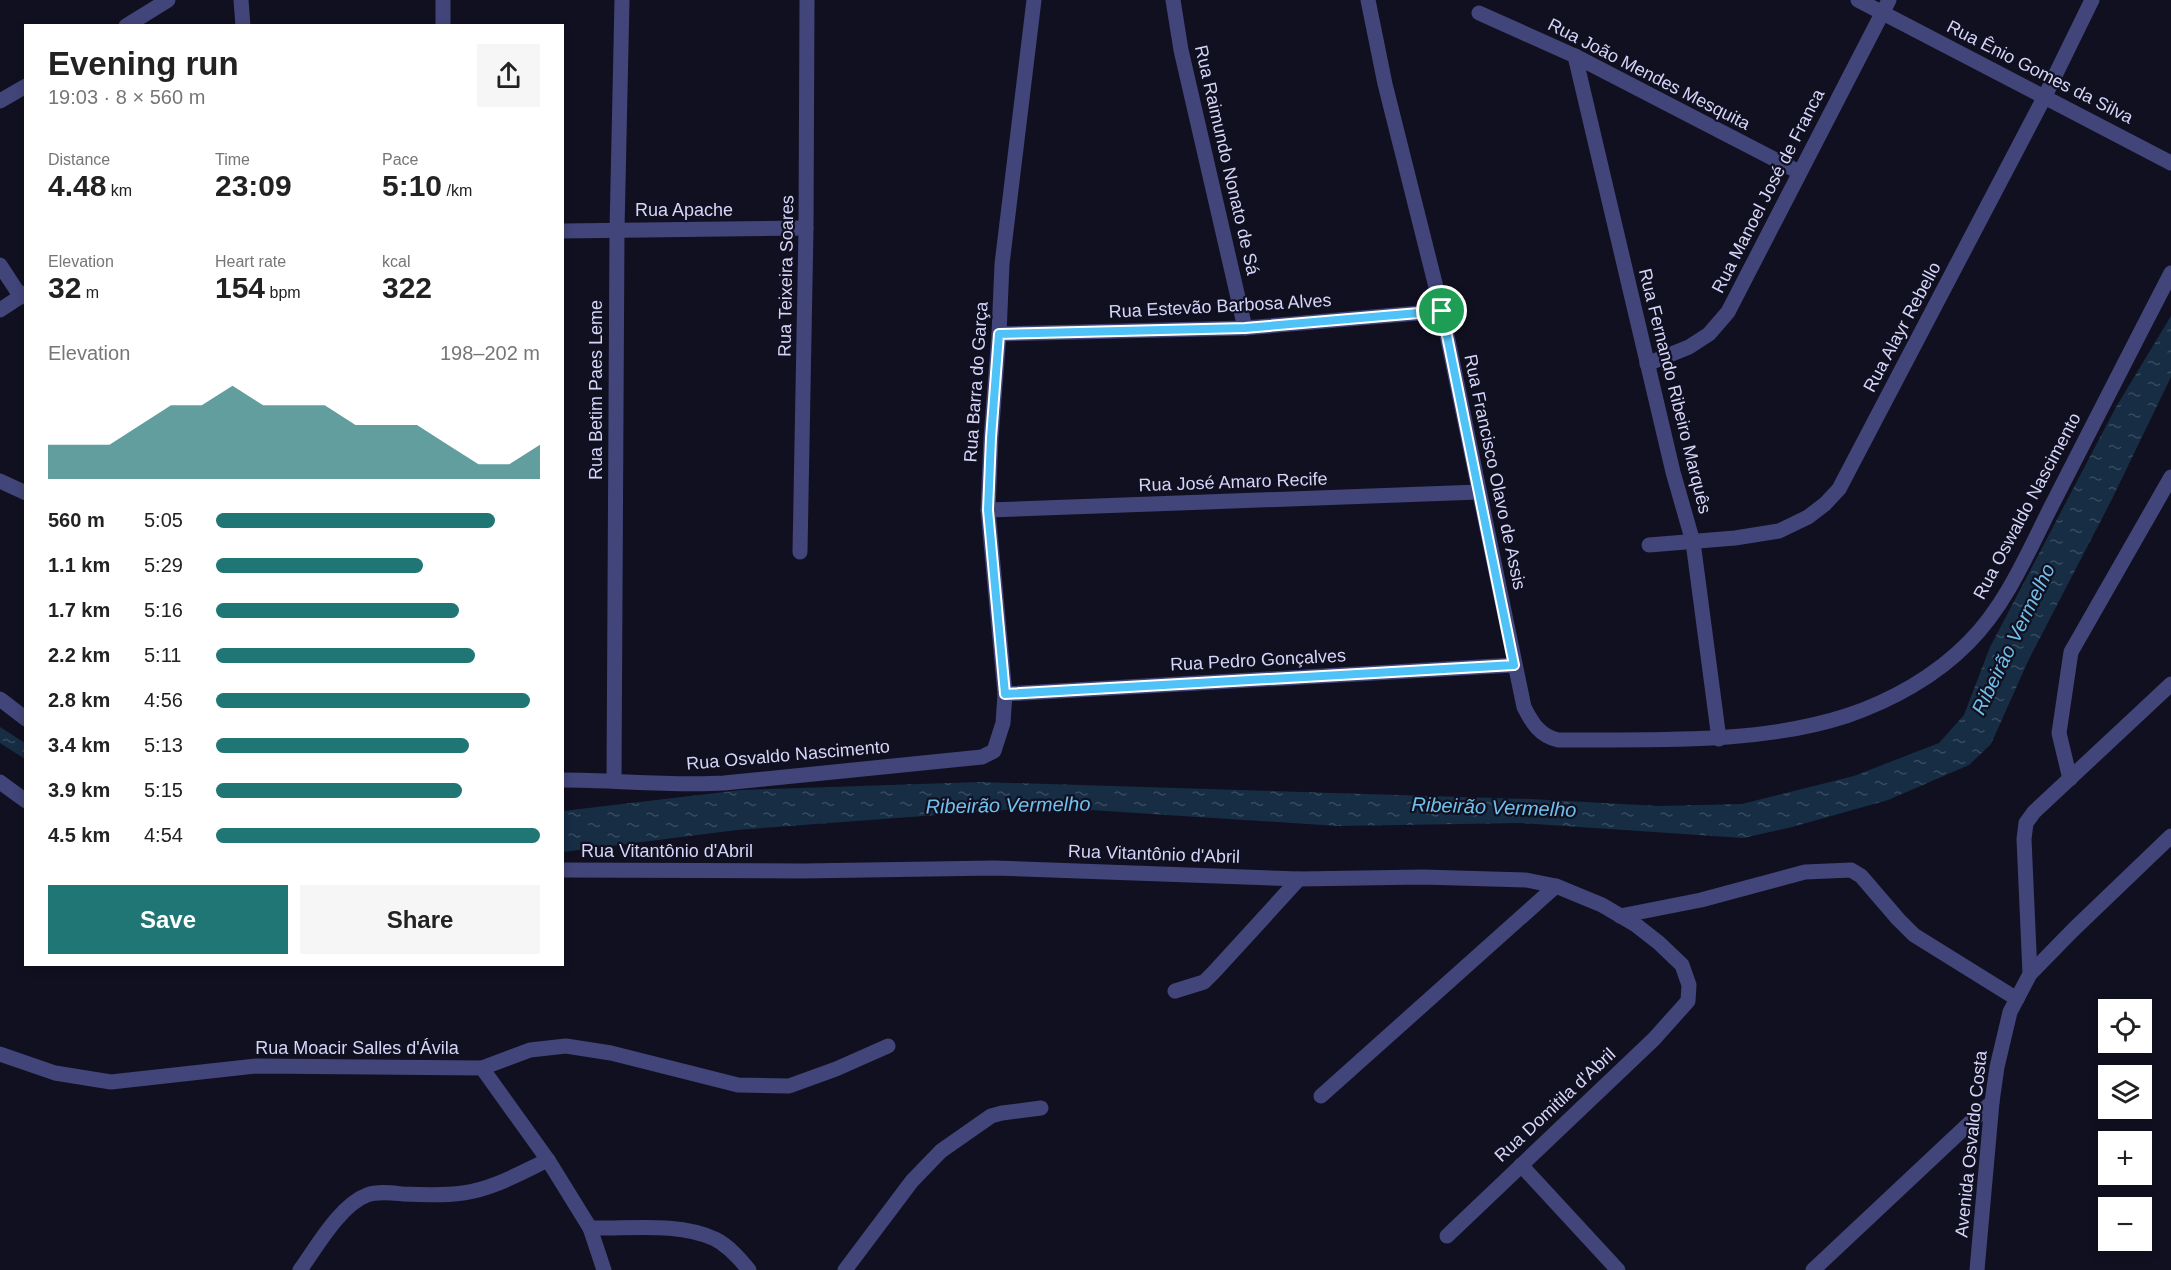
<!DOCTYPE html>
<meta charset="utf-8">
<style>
body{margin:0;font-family:Arial,sans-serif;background:#f6f6f6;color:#222;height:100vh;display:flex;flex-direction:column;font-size:22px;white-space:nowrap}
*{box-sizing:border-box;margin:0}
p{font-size:20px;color:#767676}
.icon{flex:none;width:33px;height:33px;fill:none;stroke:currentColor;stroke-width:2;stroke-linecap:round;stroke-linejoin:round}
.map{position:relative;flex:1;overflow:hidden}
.side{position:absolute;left:24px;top:24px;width:540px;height:942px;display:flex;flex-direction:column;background:#fff;border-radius:0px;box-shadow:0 3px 9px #0003}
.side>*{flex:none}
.tools{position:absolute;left:2098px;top:999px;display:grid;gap:12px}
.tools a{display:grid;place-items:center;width:54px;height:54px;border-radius:0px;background:#fff;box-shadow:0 3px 9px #0003;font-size:30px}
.pin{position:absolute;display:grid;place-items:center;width:51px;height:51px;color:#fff;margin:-26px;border:3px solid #fff;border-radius:50%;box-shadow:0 2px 6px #0007}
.round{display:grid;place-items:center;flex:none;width:63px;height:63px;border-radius:0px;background:#f6f6f6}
.head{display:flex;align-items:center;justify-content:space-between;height:102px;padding:0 24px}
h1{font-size:33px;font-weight:800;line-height:45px}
.stats{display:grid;grid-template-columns:repeat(3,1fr);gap:9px;height:102px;padding:6px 24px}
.stats div{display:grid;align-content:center}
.stats b{font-size:30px;font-weight:800}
.stats small{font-size:16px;font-weight:400}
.stats p{font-size:16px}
.chart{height:168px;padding:12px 24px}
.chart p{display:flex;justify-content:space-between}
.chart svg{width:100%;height:108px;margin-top:6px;fill:#207675;opacity:.7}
.primary-button{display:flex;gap:12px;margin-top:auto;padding:12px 24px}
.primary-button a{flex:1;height:69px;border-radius:0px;background:#207675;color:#fff;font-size:24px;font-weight:800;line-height:69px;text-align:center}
.primary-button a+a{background:#f6f6f6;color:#222}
ul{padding:0 24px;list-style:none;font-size:20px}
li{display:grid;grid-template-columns:96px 72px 1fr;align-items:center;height:45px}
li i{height:15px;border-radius:8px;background:#207675}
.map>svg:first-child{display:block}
.water{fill:url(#water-ripples)}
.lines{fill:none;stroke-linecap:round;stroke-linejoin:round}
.minor{stroke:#414579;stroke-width:15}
.route-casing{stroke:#fff;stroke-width:12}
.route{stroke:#4fc3f7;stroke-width:8}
.labels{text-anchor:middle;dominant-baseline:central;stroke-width:4.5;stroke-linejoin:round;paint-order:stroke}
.street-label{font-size:18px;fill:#d5d5f9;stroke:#111020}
.water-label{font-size:20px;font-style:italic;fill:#71c0ec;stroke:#111020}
</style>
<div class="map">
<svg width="2171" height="1270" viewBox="0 0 2171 1270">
<defs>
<pattern id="water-ripples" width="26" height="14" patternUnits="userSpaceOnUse" patternTransform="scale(1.5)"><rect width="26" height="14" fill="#162d44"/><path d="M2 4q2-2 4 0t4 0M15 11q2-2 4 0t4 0" fill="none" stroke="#374b60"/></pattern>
</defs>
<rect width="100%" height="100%" fill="#111020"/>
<!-- water -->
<g class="water">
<polygon points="2171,316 2171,377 2111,501 2029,659 1991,744 1969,765 1888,800 1792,827 1743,838 1520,823 1338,826 1043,807 737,830 563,852 563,811 741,790 980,782 1530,799 1659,806 1742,804 1854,776 1939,743 1964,715 1990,647 2116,407"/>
<polygon points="0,727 25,743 25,759 0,743"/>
</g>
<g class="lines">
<!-- minor -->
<g class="minor">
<polyline points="241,0 243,26"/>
<polyline points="1173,0 1181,50 1245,328"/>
<path d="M1368 0 1385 84 1442 311 1524 707C1532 723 1540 736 1558 740 1652 739 1756 745 1846 716 1891 701 1936 676 1969 642 2008 603 2030 547 2055 499 2094 423 2132 348 2171 273"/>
<polyline points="1858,0 2171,163"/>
<polyline points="1479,13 1575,56 1799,172"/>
<polyline points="126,26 168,0"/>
<polyline points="443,26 443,0"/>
<polyline points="1575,56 1673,472 1693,542 1719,739"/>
<polyline points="0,101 26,86"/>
<polyline points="562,231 806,228"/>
<polyline points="0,265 21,297"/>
<polyline points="0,310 26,293"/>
<polyline points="999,334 1245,328 1442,311"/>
<polyline points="1647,364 1689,347 1709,334 1728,312 1889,0"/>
<polyline points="0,481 26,493"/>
<polyline points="988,510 1479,492"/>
<polyline points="1649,545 1735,538 1779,531 1808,517 1825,504 1839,489 2045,96 2092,0"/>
<polyline points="800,552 806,228 807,0"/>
<polyline points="1005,694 1514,665"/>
<polyline points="0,699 26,719"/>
<polyline points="2070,779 2059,733 2071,652 2171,477"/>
<path d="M562 780C616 780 670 786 724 783L982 757 994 751 1003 723 1005 694 988 510 991 438 999 334 1002 264 1034 0"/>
<polyline points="614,780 617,230 622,0"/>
<polyline points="0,782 26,801"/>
<polyline points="562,870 802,871 994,868 1299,879 1423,877 1526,880 1556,886 1602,905 1636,925 1659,943 1682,965 1689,985 1688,1001 1654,1039 1447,1236"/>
<polyline points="1620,916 1701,900 1805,872 1851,870 1861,876 1898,919 1914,935 2017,999"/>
<polyline points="2030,974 2024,839 2026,823 2034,812 2171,684"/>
<polyline points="1175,991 1204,982 1214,972 1299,879"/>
<polyline points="0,1054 55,1073 111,1082 256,1066 482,1068 530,1050 566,1046 611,1053 738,1085 789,1086 836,1069 888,1046"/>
<polyline points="482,1068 548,1160 590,1228 604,1270"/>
<polyline points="1321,1096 1556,886"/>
<polyline points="1521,1165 1618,1270"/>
<path d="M590 1228C630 1229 678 1222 715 1239 729 1246 740 1259 749 1270"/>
<path d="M300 1270C316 1248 340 1205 367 1195 378 1191 392 1193 403 1194 423 1195 443 1196 463 1193 493 1189 520 1173 548 1160"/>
<polyline points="845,1270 912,1181 941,1151 991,1116 1002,1113 1041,1108"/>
<polyline points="1813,1270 1992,1102"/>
<polyline points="1977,1270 1992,1102 1997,1067 2010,1012 2030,974 2073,930 2171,836"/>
</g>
</g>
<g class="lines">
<!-- route casing -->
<g class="route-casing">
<polygon id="route" points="1442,311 1514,665 1005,694 988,510 991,438 999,334 1245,328"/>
</g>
<!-- route -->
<use href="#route" class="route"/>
</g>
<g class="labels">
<!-- street labels -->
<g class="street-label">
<text transform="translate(2040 72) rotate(27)">Rua Ênio Gomes da Silva</text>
<text transform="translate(1649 74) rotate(27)">Rua João Mendes Mesquita</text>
<text transform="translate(1227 160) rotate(77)">Rua Raimundo Nonato de Sá</text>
<text transform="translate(1768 191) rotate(-63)">Rua Manoel José de Franca</text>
<text x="684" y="210">Rua Apache</text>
<text transform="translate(786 276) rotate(-89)">Rua Teixeira Soares</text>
<text transform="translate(1220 306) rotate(-3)">Rua Estevão Barbosa Alves</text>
<text transform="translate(1902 327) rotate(-62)">Rua Alayr Rebello</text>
<text transform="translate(976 382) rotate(-86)">Rua Barra do Garça</text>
<text transform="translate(596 390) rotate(-90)">Rua Betim Paes Leme</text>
<text transform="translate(1675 391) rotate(76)">Rua Fernando Ribeiro Marquês</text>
<text transform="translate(1495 472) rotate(78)">Rua Francisco Olavo de Assis</text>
<text transform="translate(1233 482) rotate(-2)">Rua José Amaro Recife</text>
<text transform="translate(2027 506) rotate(-62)">Rua Oswaldo Nascimento</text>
<text transform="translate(1258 660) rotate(-3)">Rua Pedro Gonçalves</text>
<text transform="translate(788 755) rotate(-5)">Rua Osvaldo Nascimento</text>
<text x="667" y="851">Rua Vitantônio d'Abril</text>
<text transform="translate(1154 854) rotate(2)">Rua Vitantônio d'Abril</text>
<text x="357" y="1048">Rua Moacir Salles d'Ávila</text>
<text transform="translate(1555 1105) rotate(-43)">Rua Domitila d'Abril</text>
<text transform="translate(1971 1144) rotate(-84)">Avenida Osvaldo Costa</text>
</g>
<!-- water labels -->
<g class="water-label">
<text transform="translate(2013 639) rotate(-64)">Ribeirão Vermelho</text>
<text transform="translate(1008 805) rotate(-1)">Ribeirão Vermelho</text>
<text transform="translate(1494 807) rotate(2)">Ribeirão Vermelho</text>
</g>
</g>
</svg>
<div class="tools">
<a><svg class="icon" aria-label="locate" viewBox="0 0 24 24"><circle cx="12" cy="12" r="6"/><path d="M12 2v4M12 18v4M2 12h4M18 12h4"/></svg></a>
<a><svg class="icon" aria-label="layers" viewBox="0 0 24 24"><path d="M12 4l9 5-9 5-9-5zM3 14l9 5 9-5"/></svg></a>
<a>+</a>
<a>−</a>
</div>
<div class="pin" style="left:1442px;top:311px;background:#1e9e55"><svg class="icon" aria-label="arrive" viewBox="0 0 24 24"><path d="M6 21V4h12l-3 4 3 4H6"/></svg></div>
<section class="side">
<div class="head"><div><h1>Evening run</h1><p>19:03 · 8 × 560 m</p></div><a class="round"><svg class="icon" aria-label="share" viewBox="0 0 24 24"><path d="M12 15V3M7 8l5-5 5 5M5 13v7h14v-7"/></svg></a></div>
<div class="stats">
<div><p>Distance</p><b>4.48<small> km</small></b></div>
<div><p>Time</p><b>23:09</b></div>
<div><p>Pace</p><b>5:10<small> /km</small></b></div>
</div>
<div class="stats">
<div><p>Elevation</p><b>32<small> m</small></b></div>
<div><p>Heart rate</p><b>154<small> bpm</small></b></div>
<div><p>kcal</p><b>322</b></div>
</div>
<div class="chart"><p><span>Elevation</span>198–202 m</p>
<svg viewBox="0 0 160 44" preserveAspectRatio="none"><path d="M0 44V30L10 30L20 30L30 22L40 14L50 14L60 6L70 14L80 14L90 14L100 22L110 22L120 22L130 30L140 38L150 38L160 30V44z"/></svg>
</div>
<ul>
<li><b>560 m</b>5:05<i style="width:86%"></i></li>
<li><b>1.1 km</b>5:29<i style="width:64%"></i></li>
<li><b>1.7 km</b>5:16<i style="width:75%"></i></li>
<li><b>2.2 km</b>5:11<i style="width:80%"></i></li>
<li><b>2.8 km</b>4:56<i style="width:97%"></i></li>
<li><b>3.4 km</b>5:13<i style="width:78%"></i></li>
<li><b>3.9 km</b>5:15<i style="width:76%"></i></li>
<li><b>4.5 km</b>4:54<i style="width:100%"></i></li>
</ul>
<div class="primary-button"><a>Save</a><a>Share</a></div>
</section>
</div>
